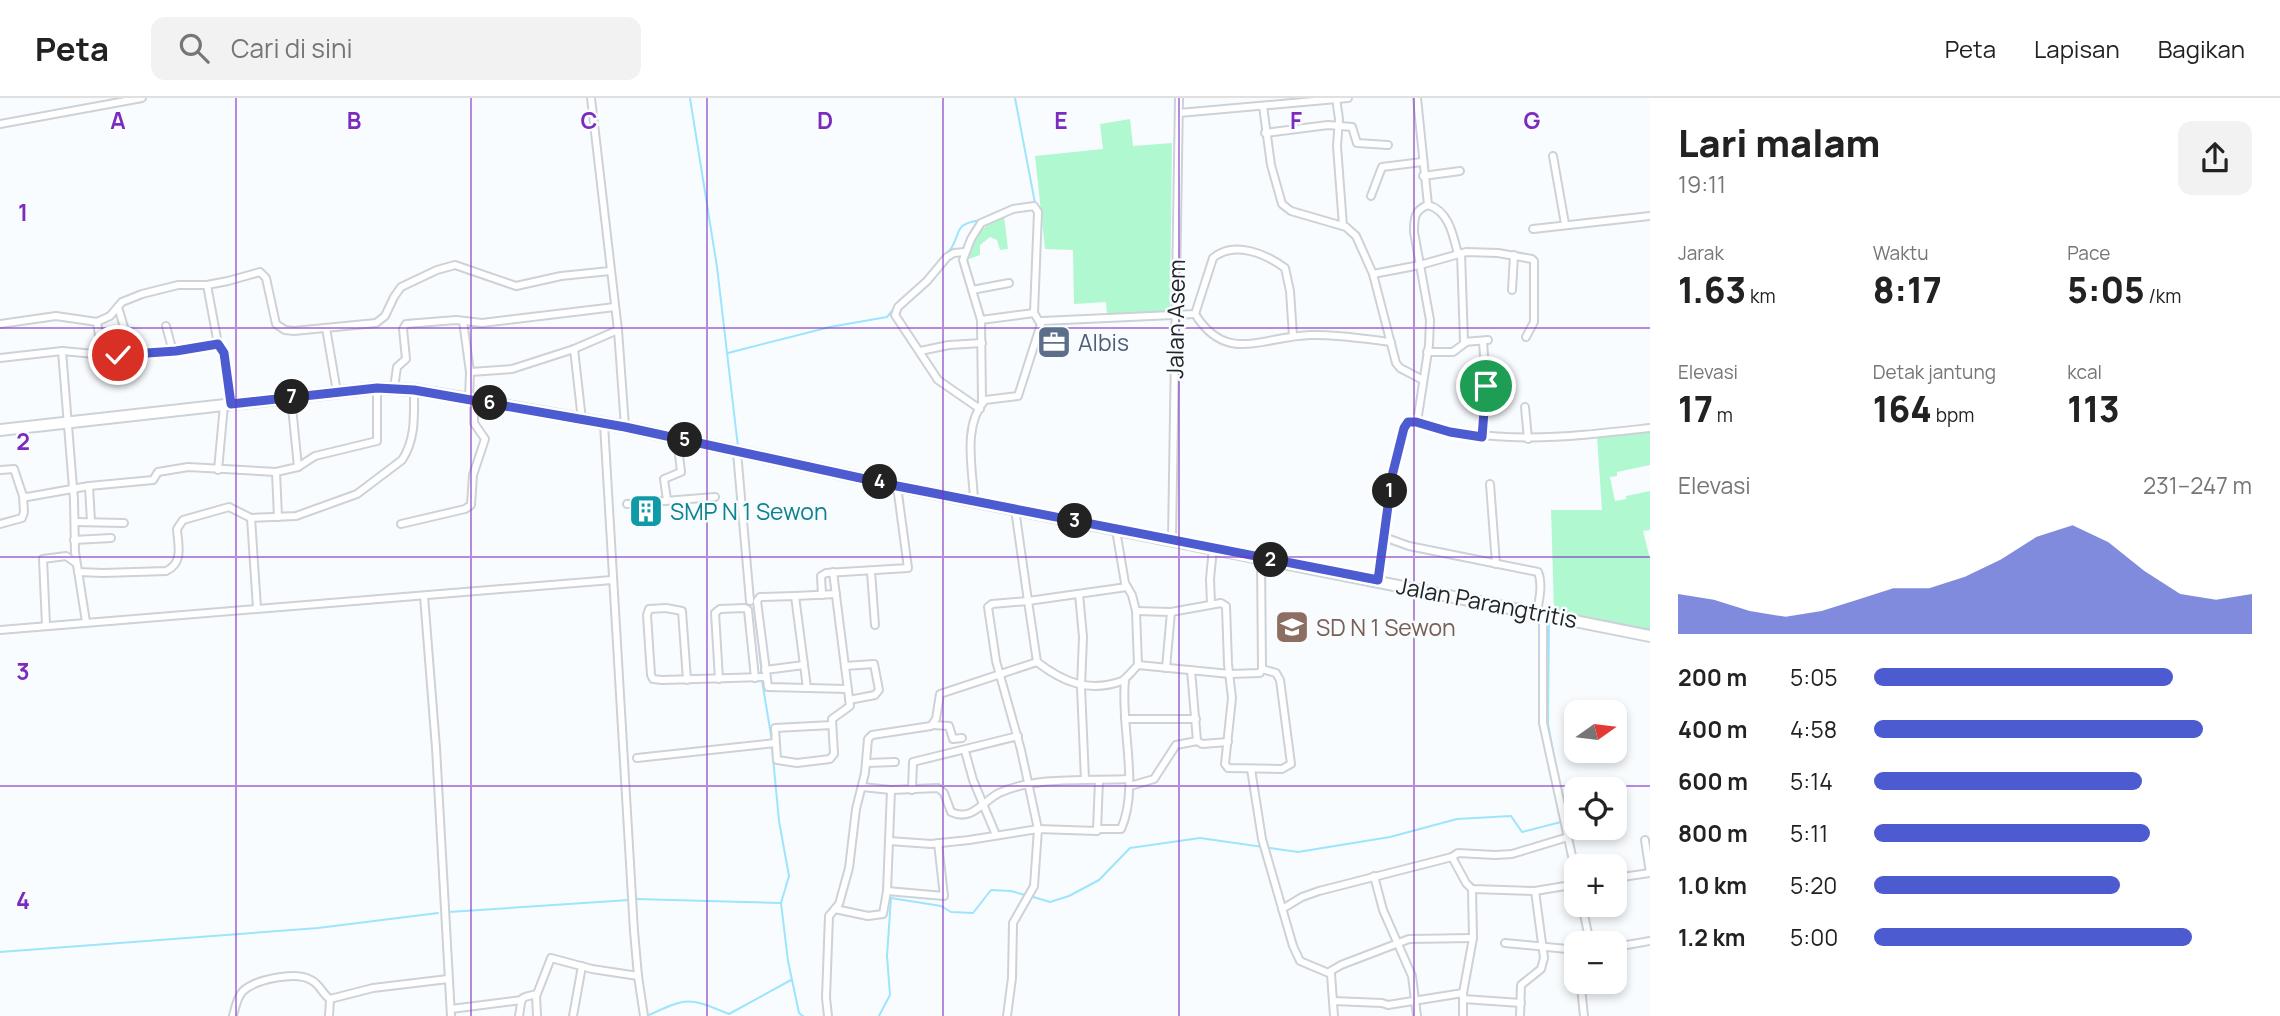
<!DOCTYPE html>
<html lang="id">
<meta charset="utf-8">
<style>
body{margin:0;font-family:Manrope,sans-serif;background:#f2f2f2;color:#222;height:100vh;display:flex;flex-direction:column;font-size:26px;white-space:nowrap}
*{box-sizing:border-box;margin:0}
p{font-size:23px;color:#767676}
.icon{flex:none;width:38px;height:38px;fill:none;stroke:currentColor;stroke-width:2;stroke-linecap:round;stroke-linejoin:round}
.map{position:relative;flex:1;overflow:hidden}
.sheet{display:flex;flex-direction:column;background:#fff;width:630px}
.sheet>*{flex:none}
.needle{width:46px;rotate:76deg}
.controls{position:absolute;left:1564px;top:602px;display:grid;gap:14px}
.controls a{display:grid;place-items:center;width:63px;height:63px;border-radius:14px;background:#fff;box-shadow:0 4px 10px #0003;font-size:35px}
.pin{position:absolute;display:grid;place-items:center;width:60px;height:60px;color:#fff;margin:-30px;border:4px solid #fff;border-radius:50%;box-shadow:0 2px 7px #0007}
.km{position:absolute;width:35px;height:35px;margin:-18px;border-radius:50%;background:#222;color:#fff;font-size:19px;line-height:35px;text-align:center}
.round{display:grid;place-items:center;flex:none;width:74px;height:74px;border-radius:14px;background:#f2f2f2}
.headline{display:flex;align-items:center;justify-content:space-between;height:119px;padding:0 28px}
h1{font-size:38px;font-weight:800;line-height:52px}
.figures{display:grid;grid-template-columns:repeat(3,1fr);gap:10px;height:119px;padding:7px 28px}
.figures div{display:grid;align-content:center}
.figures b{font-size:35px;font-weight:800}
.figures small{font-size:19px;font-weight:400}
.figures p{font-size:19px}
.chart{height:196px;padding:14px 28px}
.chart p{display:flex;justify-content:space-between}
.chart svg{width:100%;height:126px;margin-top:7px;fill:#4d5bd0;opacity:.7}
ul{padding:0 28px;list-style:none;font-size:23px}
li{display:grid;grid-template-columns:112px 84px 1fr;align-items:center;height:52px}
li i{height:18px;border-radius:9px;background:#4d5bd0}
header{display:flex;align-items:center;gap:42px;box-sizing:border-box;height:98px;padding:0 35px;background:#fff;border-bottom:2px solid #e0e0e0}
header strong{font-size:33px}
nav{display:flex;gap:38px;margin-inline-start:auto;font-size:24px}
.search{width:490px;height:63px;background:#f2f2f2;display:flex;align-items:center;gap:18px;box-sizing:border-box;padding:0 24px;border-radius:14px;color:#767676;font-size:26px}
main{display:flex;flex:1;min-height:0}
.map>svg:first-child{display:block}
.green{fill:#b0f8d0}
.lines{fill:none;stroke-linecap:round;stroke-linejoin:round}
.stream{stroke:#9de4fe;stroke-width:2}
.minor-casing{stroke:#ccd2d8;stroke-width:10}
.primary-casing{stroke:#ccd2d8;stroke-width:14}
.minor{stroke:#fff;stroke-width:6}
.primary{stroke:#fff;stroke-width:10}
.route-casing{stroke:#fff;stroke-width:14}
.route{stroke:#4d5bd0;stroke-width:9}
.grid{fill:none;stroke:#7b2cbf;stroke-width:2;stroke-opacity:0.55}
.labels{text-anchor:middle;dominant-baseline:central;stroke-width:5;stroke-linejoin:round;paint-order:stroke}
.street-label{font-size:23px;fill:#212325;stroke:#f9fcfe}
.service-label{font-size:23px;fill:#4e5e75;stroke:#f9fcfe;text-anchor:start}
.culture-label{font-size:23px;fill:#0d838f;stroke:#f9fcfe;text-anchor:start}
.education-label{font-size:23px;fill:#785e54;stroke:#f9fcfe;text-anchor:start}
.grid-label{font-size:23px;text-anchor:middle;font-weight:bold;fill:#7b2cbf;stroke:#f9fcfe;stroke-width:5;stroke-linejoin:round;paint-order:stroke}
</style>
<header>
<strong>Peta</strong>
<div class="search"><svg class="icon" aria-label="search" viewBox="0 0 24 24"><circle cx="10" cy="10" r="6"/><path d="M15 15l6 6"/></svg>Cari di sini</div>
<nav><a>Peta</a><a>Lapisan</a><a>Bagikan</a></nav>
</header>
<main>
<div class="map">
<svg width="1650" height="918" viewBox="0 0 1650 918">
<rect width="100%" height="100%" fill="#f9fcfe"/>
<!-- green -->
<g class="green">
<polygon points="1130,21 1133,48 1172,45 1170,213 1107,217 1106,204 1074,206 1073,152 1045,151 1035,58 1103,51 1100,26"/>
<path d="M1004 118 1008 151 1000 152 997 142 990 139 980 147V157L969 161 967 157C976 133 982 130 1004 118Z"/>
<polygon points="1650,333 1650,367 1617,374 1617,378 1610,379 1615,403 1626,401 1626,398 1650,393 1650,432 1643,433 1650,461 1650,532 1554,512 1551,412 1602,412 1597,339"/>
</g>
<g class="lines">
<!-- stream -->
<g class="stream">
<polyline points="690,0 717,169 738,349"/>
<polyline points="1015,0 1035,105"/>
<path d="M940 163C944 158 949 153 952 149 962 131 954 127 980 122"/>
<polyline points="728,255 830,229 887,219 902,201"/>
<polyline points="752,486 762,578"/>
<polyline points="1549,522 1548,626 1554,659"/>
<polyline points="762,583 772,643"/>
<polyline points="772,649 779,723 789,778 781,805 788,863 799,915 803,918"/>
<polyline points="1030,798 1050,804 1069,798 1099,782 1130,750 1200,740 1298,754 1390,739 1457,721 1511,718 1522,734 1561,724"/>
<polyline points="635,801 780,805"/>
<polyline points="449,814 629,802"/>
<polyline points="0,854 318,830 438,815"/>
<path d="M647 918C688 899 688 899 729 916L791 882"/>
<polyline points="879,918 890,897 887,858 891,800 941,808 951,814 973,815 991,792 1011,793 1025,797"/>
</g>
<!-- minor casing -->
<g class="minor-casing">
<g id="minor">
<polyline points="591,0 618,232 625,329"/>
<polyline points="1336,0 1339,21 1337,48 1343,128"/>
<polyline points="1417,0 1428,107"/>
<polyline points="1263,8 1271,67 1282,106 1291,113 1346,129 1356,138 1373,176 1396,265 1400,270 1423,282"/>
<polyline points="1179,15 1348,0"/>
<polyline points="0,26 142,0"/>
<polyline points="1265,35 1328,27 1352,29 1357,45 1388,47"/>
<polyline points="1553,58 1565,126"/>
<polyline points="1423,78 1460,73"/>
<polyline points="1371,98 1382,69 1422,64"/>
<polyline points="1533,131 1650,118"/>
<polyline points="965,154 954,155 947,159 927,183 898,209 895,217 938,282 980,311"/>
<polyline points="1461,155 1464,244 1488,242"/>
<polyline points="1373,176 1420,167 1466,154 1498,155 1532,161 1534,163 1534,224 1526,239"/>
<polyline points="207,187 218,246"/>
<polyline points="972,192 1009,185"/>
<polyline points="1512,192 1514,157"/>
<polyline points="118,209 132,256"/>
<path d="M1195 216C1227 267 1262 238 1311 237 1338 236 1365 241 1391 244"/>
<path d="M1195 216 1213 160C1234 142 1266 156 1285 170L1290 193 1293 238"/>
<polyline points="981,222 1034,215"/>
<polyline points="463,223 470,274 469,301"/>
<polyline points="97,224 102,257"/>
<polyline points="0,226 56,218 97,224 110,218 122,204 142,196 178,187 207,187 228,183 260,174 266,180 276,226 285,232 294,233 376,225 385,218 394,199 401,189 437,172 455,167 516,188 561,178 610,173"/>
<polyline points="166,228 173,254"/>
<polyline points="326,230 337,294"/>
<polyline points="574,251 582,322"/>
<polyline points="62,253 74,402 75,454 86,524"/>
<polyline points="920,253 949,247 982,245"/>
<polyline points="1427,254 1453,254 1465,245"/>
<polyline points="0,260 62,253 106,257 173,254 216,246 221,248 224,255 231,306"/>
<polyline points="470,274 512,271 574,251 618,232"/>
<polyline points="394,290 397,269 406,261 403,231 406,226 456,222 482,225 615,209"/>
<polyline points="291,299 298,369"/>
<polyline points="982,304 981,222 963,162 971,141 981,125 1013,111 1034,108 1038,114 1034,215 1040,225"/>
<polyline points="1525,309 1528,341"/>
<path d="M1417 324 1429 247 1430 222 1414 134C1414 121 1414 112 1428 107 1449 113 1453 137 1458 156"/>
<polyline points="604,326 634,833 638,878 644,918"/>
<polyline points="1482,339 1486,288 1483,243"/>
<polyline points="737,354 750,503"/>
<polyline points="0,372 14,371 23,398 27,399 89,388 153,382 158,374 188,369 276,374"/>
<polyline points="218,372 224,307"/>
<polyline points="1490,386 1496,466"/>
<polyline points="89,388 91,424"/>
<polyline points="667,402 664,381 681,374 677,340"/>
<path d="M974 403C973 371 962 328 985 302L1018 298 1042 223 1195 216"/>
<polyline points="627,406 715,399"/>
<polyline points="1015,411 1028,503 1127,489"/>
<polyline points="278,419 276,374 298,369 315,358 377,343 377,290"/>
<polyline points="251,420 257,510"/>
<polyline points="75,424 124,425"/>
<polyline points="0,426 22,420 24,414 23,398"/>
<polyline points="401,426 465,411 471,407 473,377 485,341 474,325 474,302"/>
<path d="M1384 439 1409 448 1538 474C1543 486 1539 502 1537 514"/>
<polyline points="74,442 111,440"/>
<polyline points="1172,442 1179,0"/>
<path d="M78 474 103 475 166 473C184 465 178 447 177 431L183 422 229 409 251 420 296 418 357 396 402 362C416 341 414 317 414 292"/>
<polyline points="871,474 875,527"/>
<path d="M1378 482 1396 357 1407 325 1416 324C1496 348 1568 339 1650 330"/>
<polyline points="1079,496 1083,539 1081,589 1085,682"/>
<polyline points="822,497 821,478 826,475 908,470 897,388"/>
<polyline points="424,498 436,650 451,918"/>
<polyline points="795,498 760,499 757,503 768,589 847,591"/>
<polyline points="1211,506 1210,481 1213,450"/>
<polyline points="1136,513 1171,514 1221,505 1226,508 1228,566 1232,600 1225,666 1228,670 1282,671 1291,666 1280,582 1276,575 1262,571"/>
<polyline points="1543,516 1543,625 1577,781"/>
<polyline points="46,527 43,461 66,458 76,465"/>
<polyline points="0,532 612,482"/>
<polyline points="1138,567 1230,576 1260,575 1262,571 1261,460"/>
<polyline points="845,568 874,566 879,592 875,597 849,602"/>
<polyline points="1166,570 1171,514"/>
<polyline points="765,572 804,567"/>
<polyline points="1191,572 1197,643 1202,646 1228,644"/>
<polyline points="719,581 715,515 720,511 745,510 748,512 755,580"/>
<polyline points="687,582 682,513 666,510 649,511 647,517 651,577 653,581 662,582 766,579"/>
<polyline points="807,590 795,498 836,496"/>
<polyline points="1125,621 1196,621"/>
<polyline points="832,627 775,630 777,662 797,665 830,661 834,656 832,621 850,608 833,474"/>
<polyline points="933,627 949,628 953,641 962,640"/>
<polyline points="965,653 973,682 996,737"/>
<polyline points="637,660 775,645"/>
<polyline points="866,665 895,664"/>
<polyline points="1251,671 1262,741 1293,848 1300,863 1331,876 1334,918"/>
<polyline points="1130,688 1154,681 1176,647 1197,643"/>
<path d="M862 689 891 692 938 690 944 695 951 714C972 724 983 703 999 695 1036 678 1089 683 1129 681"/>
<polyline points="912,692 913,664 1018,638"/>
<path d="M1099 731H1121C1140 689 1120 628 1125 582"/>
<polyline points="1645,742 1650,775"/>
<polyline points="889,743 931,746 969,742 1038,731 1097,733 1099,682"/>
<polyline points="1452,759 1466,785 1472,791 1535,793 1577,786"/>
<polyline points="1374,778 1383,812 1412,878 1417,918"/>
<polyline points="1615,780 1650,775"/>
<polyline points="887,793 944,798 938,745"/>
<polyline points="1582,807 1590,845"/>
<polyline points="835,811 868,818 883,816 887,793 891,692"/>
<polyline points="1282,811 1302,799 1319,793 1452,759 1458,755 1495,757 1512,756 1568,739"/>
<polyline points="1505,845 1577,852"/>
<polyline points="1615,849 1650,843"/>
<polyline points="1329,874 1341,867 1409,841 1473,840"/>
<polyline points="536,897 537,918"/>
<polyline points="330,901 373,890 448,881"/>
<polyline points="1463,901 1521,905"/>
<polyline points="1333,903 1382,905 1388,907 1463,895"/>
<polyline points="451,911 522,902"/>
<path d="M233 918C235 910 237 899 243 893 256 881 296 873 311 882 320 886 322 896 330 901"/>
<polyline points="329,918 330,901"/>
<path d="M519 918C523 896 518 901 537 896L551 860 592 871 638 878"/>
<polyline points="573,918 582,868"/>
<polyline points="828,918 826,900 829,818 839,806 849,770 856,711 865,675 868,641 872,637 931,628 936,621 940,596 1037,564"/>
<path d="M1007 918 1012 880 1013 825 1034 788 1038 731 1021 652 996 563 988 509 992 506 1028 503 1037 564C1063 584 1089 595 1122 583 1127 580 1133 572 1138 567L1136 513 1132 497 1125 485 1116 432"/>
<polyline points="1463,918 1463,895 1473,840 1472,791"/>
<polyline points="1520,918 1521,887 1541,871 1544,860 1535,793"/>
<polyline points="1584,918 1581,889 1598,888 1602,884"/>
</g>
</g>
<!-- primary casing -->
<g class="primary-casing">
<polyline id="primary" points="0,332 377,290 414,292 469,301 625,329 897,388 1650,538"/>
</g>
<!-- minor -->
<use href="#minor" class="minor"/>
<!-- primary -->
<use href="#primary" class="primary"/>
</g>
<g class="lines">
<!-- route casing -->
<g class="route-casing">
<polyline id="route" points="118,257 176,253 218,246 224,255 231,306 377,290 414,292 625,329 897,388 1378,482 1392,378 1404,330 1408,324 1416,324 1450,334 1482,339 1486,288"/>
</g>
<!-- route -->
<use href="#route" class="route"/>
</g>
<!-- grid -->
<path class="grid" d="M236 0V918M471 0V918M707 0V918M943 0V918M1179 0V918M1414 0V918M0 230H1650M0 459H1650M0 688H1650"/>
<!-- icons -->
<defs>
<g id="office-square" transform="scale(1.75)"><rect x="-9" y="-9" width="18" height="18" rx="4" fill="#5c6f8a" stroke="#f9fcfe"/><path d="M-6-3h4V-5.5h4V-3h4V5H-6ZM-1-4.5V-3h2v-1.5ZM-6 0V1H6V0Z" fill="#fff"/></g>
<g id="building-square" transform="scale(1.75)"><rect x="-9" y="-9" width="18" height="18" rx="4" fill="#0f9aa8" stroke="#f9fcfe"/><path d="M-4-6H4V6H1V3H-1V6H-4ZM-2.5-4.3h1.7v1.8h-1.7ZM.8-4.3h1.7v1.8H.8ZM-2.5-1h1.7V.8h-1.7ZM.8-1h1.7V.8H.8Z" fill="#fff"/></g>
<g id="school-square" transform="scale(1.75)"><rect x="-9" y="-9" width="18" height="18" rx="4" fill="#8d6e63" stroke="#f9fcfe"/><path d="M0-5L7-2L0 1L-7-2ZM-4 1L0 2.5L4 1V4Q0 6-4 4Z" fill="#fff"/></g>
</defs>
<g fill-rule="evenodd">
<use href="#office-square" x="1054" y="244"/>
<use href="#building-square" x="646" y="413"/>
<use href="#school-square" x="1292" y="529"/>
</g>
<g class="labels">
<!-- street labels -->
<g class="street-label">
<text transform="translate(1175 221) rotate(-89)">Jalan Asem</text>
<text transform="translate(1487 504) rotate(11)">Jalan Parangtritis</text>
</g>
<!-- service labels -->
<g class="service-label">
<text x="1078" y="244">Albis</text>
</g>
<!-- culture labels -->
<g class="culture-label">
<text x="670" y="413">SMP N 1 Sewon</text>
</g>
<!-- education labels -->
<g class="education-label">
<text x="1316" y="529">SD N 1 Sewon</text>
</g>
</g>
<g class="grid-label">
<text x="118" y="31">A</text>
<text x="354" y="31">B</text>
<text x="589" y="31">C</text>
<text x="825" y="31">D</text>
<text x="1061" y="31">E</text>
<text x="1296" y="31">F</text>
<text x="1532" y="31">G</text>
<text x="23" y="123">1</text>
<text x="23" y="352">2</text>
<text x="23" y="582">3</text>
<text x="23" y="811">4</text>
</g>
</svg>
<div class="controls">
<a><svg class="needle" viewBox="-14 -14 28 28"><path d="M0-13l5 13h-10z" fill="#e53935"/><path d="M0 13l5-13h-10z" fill="#767676"/></svg></a>
<a><svg class="icon" aria-label="locate" viewBox="0 0 24 24"><circle cx="12" cy="12" r="6"/><path d="M12 2v4M12 18v4M2 12h4M18 12h4"/></svg></a>
<a>+</a>
<a>−</a>
</div>
<div class="pin" style="left:1486px;top:288px;background:#1e9e55"><svg class="icon" aria-label="arrive" viewBox="0 0 24 24"><path d="M6 21V4h12l-3 4 3 4H6"/></svg></div>
<div class="pin" style="left:118px;top:257px;background:#d93025"><svg class="icon" aria-label="check" viewBox="0 0 24 24"><path d="M5 12l5 5 9-10"/></svg></div>
<b class="km" style="left:1390px;top:393px">1</b>
<b class="km" style="left:1271px;top:462px">2</b>
<b class="km" style="left:1075px;top:423px">3</b>
<b class="km" style="left:880px;top:384px">4</b>
<b class="km" style="left:685px;top:342px">5</b>
<b class="km" style="left:490px;top:305px">6</b>
<b class="km" style="left:292px;top:299px">7</b>
</div>
<section class="sheet">
<div class="headline"><div><h1>Lari malam</h1><p>19:11</p></div><a class="round"><svg class="icon" aria-label="share" viewBox="0 0 24 24"><path d="M12 15V3M7 8l5-5 5 5M5 13v7h14v-7"/></svg></a></div>
<div class="figures">
<div><p>Jarak</p><b>1.63<small> km</small></b></div>
<div><p>Waktu</p><b>8:17</b></div>
<div><p>Pace</p><b>5:05<small> /km</small></b></div>
</div>
<div class="figures">
<div><p>Elevasi</p><b>17<small> m</small></b></div>
<div><p>Detak jantung</p><b>164<small> bpm</small></b></div>
<div><p>kcal</p><b>113</b></div>
</div>
<div class="chart"><p><span>Elevasi</span>231–247 m</p>
<svg viewBox="0 0 160 44" preserveAspectRatio="none"><path d="M0 44V30L10 32L20 36L30 38L40 36L50 32L60 28L70 28L80 24L90 18L100 10L110 6L120 12L130 22L140 30L150 32L160 30V44z"/></svg>
</div>
<ul>
<li><b>200 m</b>5:05<i style="width:79%"></i></li>
<li><b>400 m</b>4:58<i style="width:87%"></i></li>
<li><b>600 m</b>5:14<i style="width:71%"></i></li>
<li><b>800 m</b>5:11<i style="width:73%"></i></li>
<li><b>1.0 km</b>5:20<i style="width:65%"></i></li>
<li><b>1.2 km</b>5:00<i style="width:84%"></i></li>
</ul>
</section>
</main>
